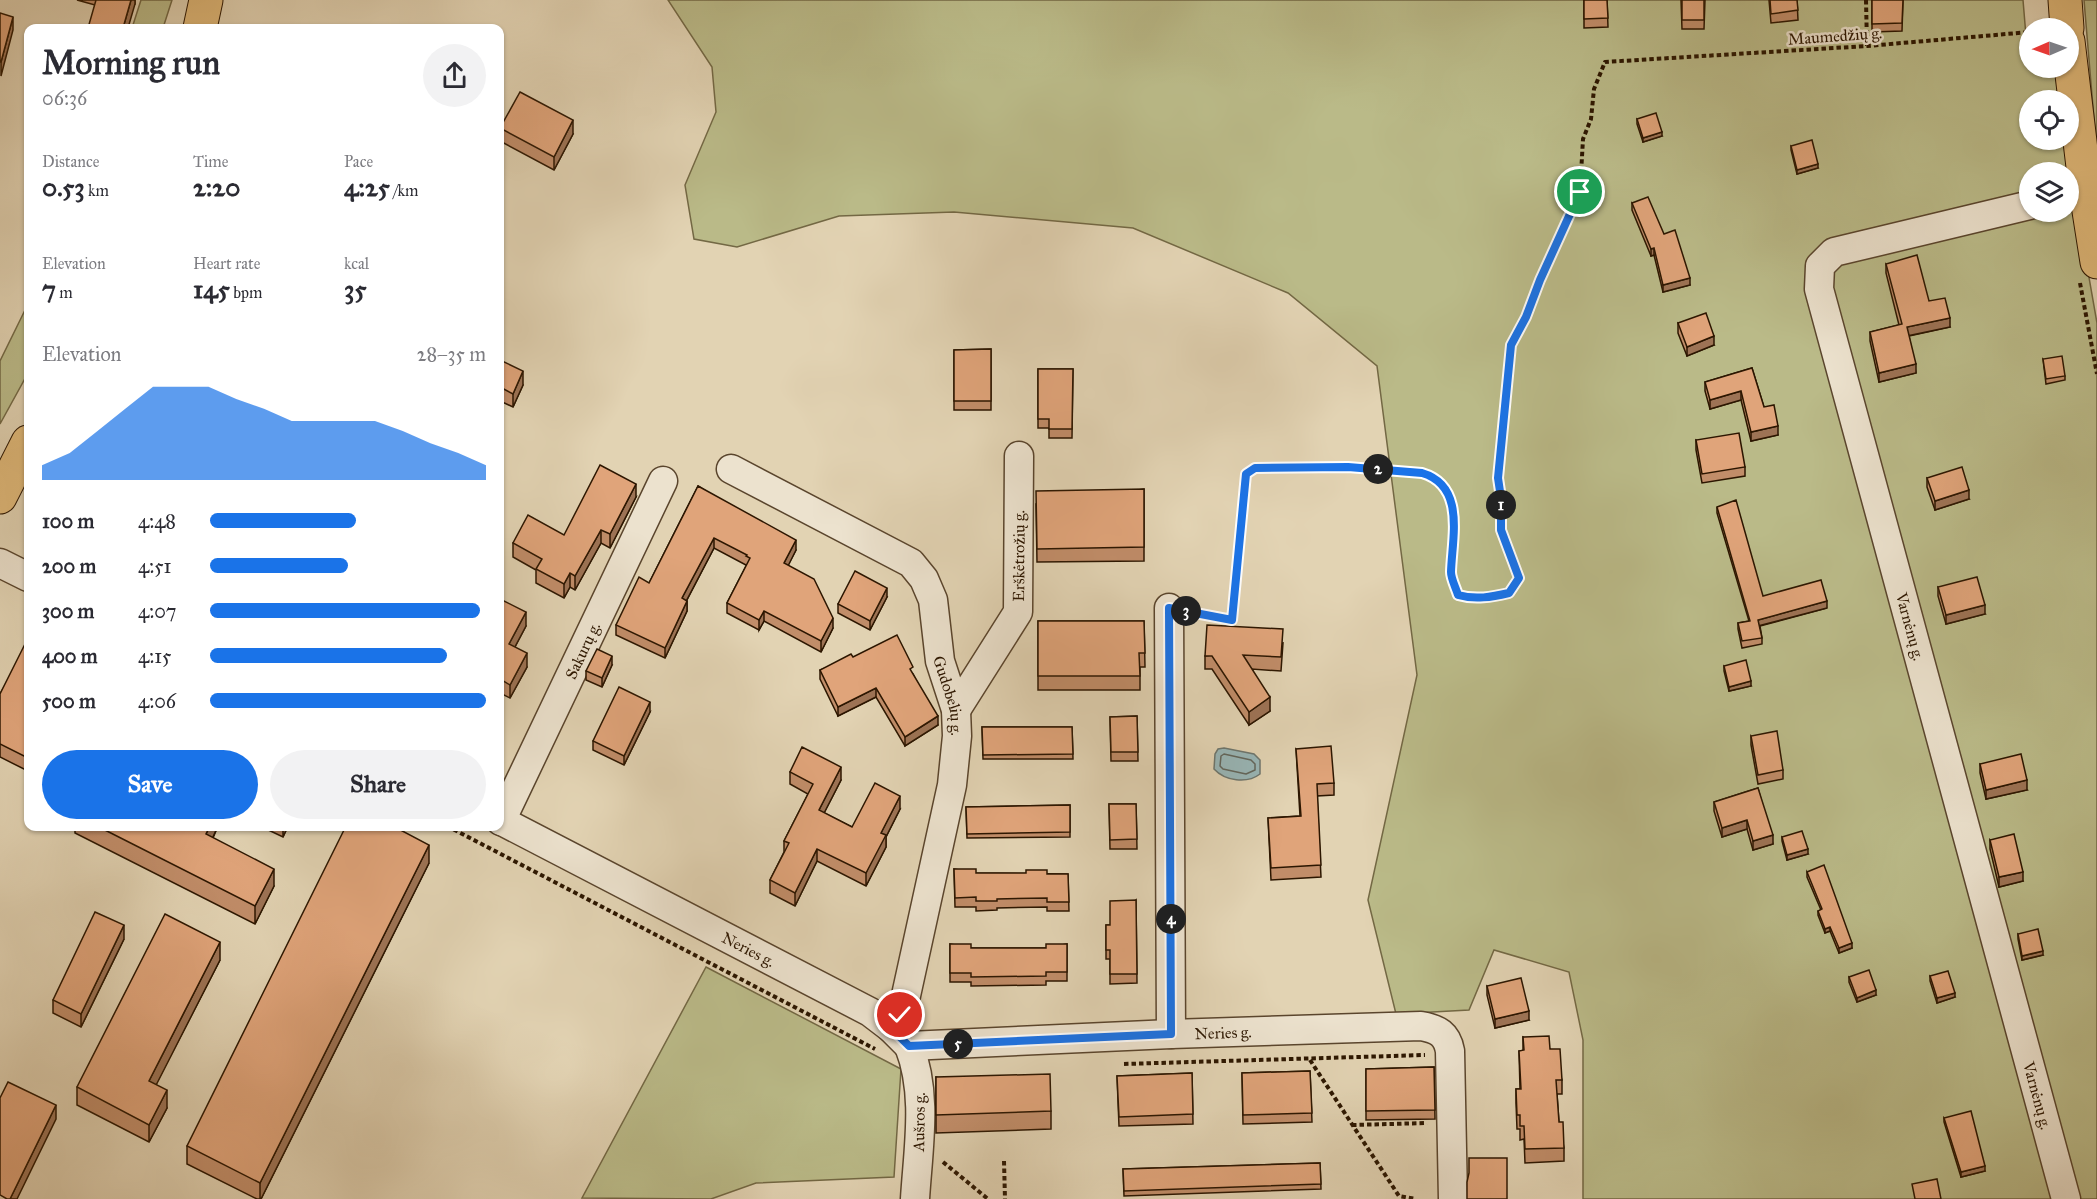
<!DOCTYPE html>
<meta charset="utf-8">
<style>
body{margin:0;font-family:"IM FELL Great Primer",serif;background:#f2f2f3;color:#2b2b33;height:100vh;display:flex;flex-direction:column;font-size:22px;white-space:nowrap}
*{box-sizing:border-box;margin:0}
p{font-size:20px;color:#7c7c81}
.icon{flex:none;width:33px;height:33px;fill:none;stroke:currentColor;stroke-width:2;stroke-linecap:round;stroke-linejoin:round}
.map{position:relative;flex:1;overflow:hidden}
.side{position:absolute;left:24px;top:24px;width:480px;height:807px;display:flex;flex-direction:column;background:#fff;border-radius:12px;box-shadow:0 2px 4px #0004}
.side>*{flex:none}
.needle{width:39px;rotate:268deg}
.controls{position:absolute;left:2019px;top:18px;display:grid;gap:12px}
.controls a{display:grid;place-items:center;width:60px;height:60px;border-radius:50%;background:#fff;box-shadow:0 2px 4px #0004;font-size:30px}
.pin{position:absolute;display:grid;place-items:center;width:51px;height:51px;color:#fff;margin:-26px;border:3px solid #fff;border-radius:50%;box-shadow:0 2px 6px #0007}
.km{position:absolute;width:30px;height:30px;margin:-15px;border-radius:50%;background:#222;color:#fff;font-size:16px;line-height:30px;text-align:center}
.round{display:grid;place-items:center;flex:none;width:63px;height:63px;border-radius:32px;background:#f2f2f3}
.overview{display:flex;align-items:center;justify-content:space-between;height:102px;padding:0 18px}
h1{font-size:33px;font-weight:700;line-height:45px}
.metrics{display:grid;grid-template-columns:repeat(3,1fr);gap:9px;height:102px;padding:6px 18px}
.metrics div{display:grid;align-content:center}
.metrics b{font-size:26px;font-weight:700}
.metrics small{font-size:16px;font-weight:400}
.metrics p{font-size:16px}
.chart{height:168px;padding:12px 18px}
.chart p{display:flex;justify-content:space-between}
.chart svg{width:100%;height:108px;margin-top:6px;fill:#1a73e8;opacity:.7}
.button{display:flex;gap:12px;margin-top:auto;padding:12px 18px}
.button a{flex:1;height:69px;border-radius:36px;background:#1a73e8;color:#fff;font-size:24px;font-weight:700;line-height:69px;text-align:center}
.button a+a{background:#f2f2f3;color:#2b2b33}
ul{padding:0 18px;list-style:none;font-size:20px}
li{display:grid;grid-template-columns:96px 72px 1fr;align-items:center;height:45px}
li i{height:15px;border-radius:8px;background:#1a73e8}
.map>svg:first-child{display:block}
.green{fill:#baba88;stroke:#736844;stroke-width:1.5}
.water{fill:#98b6b7;stroke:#6d766e;stroke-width:1.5}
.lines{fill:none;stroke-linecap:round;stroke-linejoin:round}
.shore{stroke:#62665c;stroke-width:1.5}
.minor-casing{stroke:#5a452d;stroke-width:31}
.major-casing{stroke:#2c1600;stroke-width:35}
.path{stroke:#2c1600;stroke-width:4;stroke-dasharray:4.5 3;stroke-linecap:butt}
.minor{stroke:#ece2ce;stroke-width:28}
.major{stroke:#e1ba7a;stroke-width:33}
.wall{fill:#c18d69;stroke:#2c1600;stroke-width:1.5}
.shaded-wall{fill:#9d7355;stroke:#2c1600;stroke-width:1.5}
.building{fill:#e0a47a;stroke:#2c1600;stroke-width:1.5}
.route-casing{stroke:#fff;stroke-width:12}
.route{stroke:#1a73e8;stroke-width:8}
.labels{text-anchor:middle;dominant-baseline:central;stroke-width:5;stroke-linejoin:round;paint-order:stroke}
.street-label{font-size:16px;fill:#2c1600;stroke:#ece2ce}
</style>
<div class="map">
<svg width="2097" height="1199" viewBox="0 0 2097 1199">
<rect width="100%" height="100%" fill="#e2d3b3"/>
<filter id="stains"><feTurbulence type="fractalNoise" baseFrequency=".00333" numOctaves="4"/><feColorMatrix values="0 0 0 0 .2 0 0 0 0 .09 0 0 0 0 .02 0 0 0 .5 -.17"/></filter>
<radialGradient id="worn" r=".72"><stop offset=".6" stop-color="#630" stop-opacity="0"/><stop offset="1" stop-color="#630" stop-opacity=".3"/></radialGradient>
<!-- green -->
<g class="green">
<polygon points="141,0 172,0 163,28 132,28"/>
<polygon points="668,0 2023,0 2026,36 2029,37 2030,68 2059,68 2062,100 2030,100 2030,140 2067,140 2068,172 2030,172 2029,194 1822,251 2057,1199 1583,1199 1583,1040 1569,972 1494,950 1469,1010 1396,1014 1368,900 1417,675 1377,366 1288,293 1133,228 954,212 839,216 737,247 694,239 685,185 716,112 712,67"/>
<polygon points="2084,0 2097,0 2097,155"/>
<polygon points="2069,208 2077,209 2097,323 2097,1199 2076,1199 1826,290 1839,260 2041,212 2068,212"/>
<polygon points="28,304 28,373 0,424 0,361"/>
<polygon points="706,967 901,1069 894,1177 756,1183 711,1199 582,1198"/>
</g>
<!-- water -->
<path class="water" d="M1224 748 1254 754 1260 760V774C1247 784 1225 781 1214 769L1215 754 1218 749Z"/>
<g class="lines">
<!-- shore -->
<polygon class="shore" points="1224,754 1251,760 1255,764 1255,770 1246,774 1223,769 1220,766 1221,756"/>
<!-- minor casing -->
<g class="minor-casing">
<g id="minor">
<path id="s1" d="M2030 205 1834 252 1820 266 1819 289 2066 1199"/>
<path id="s2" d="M731 469 911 563 924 579 933 600 940 661 956 710 957 736 952 785 905 1000 900 1015 891 1028"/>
<polyline points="0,563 28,577"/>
<polyline points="1169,608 1171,1034"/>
<path id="s3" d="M956 710 1018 612 1019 456"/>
<path id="s4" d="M500 820 870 1012 891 1028 909 1046 1171 1034 1421 1026C1438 1029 1447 1034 1450 1051L1453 1199"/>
<path id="s5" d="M501 821 663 481"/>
<path d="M909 1046C928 1094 918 1149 915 1199"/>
</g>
</g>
<!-- major casing -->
<g class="major-casing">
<g id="major">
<polyline points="2065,0 2067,28"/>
<polyline points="200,28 206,0"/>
<polyline points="2068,41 2086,192 2097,262"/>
<polyline points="0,497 28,442"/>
</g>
</g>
<!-- path -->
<g class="path">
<polyline points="1866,0 1867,46"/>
<polyline points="2080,283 2097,374"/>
<path d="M1193 612 1232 620 1246 474 1255 468 1348 467 1422 473C1466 486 1452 538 1451 572 1451 579 1455 588 1458 595 1475 600 1492 597 1509 593L1519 577 1501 530V498L1498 478 1511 345 1526 317 1540 280 1580 192 1583 139 1591 119 1594 89 1605 62 1867 46 2030 32"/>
<polyline points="447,826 875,1049"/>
<polyline points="1310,1060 1399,1196 1416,1199"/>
<polyline points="1124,1064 1425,1055"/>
<polyline points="1352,1125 1427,1123"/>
<polyline points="1004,1161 1005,1199"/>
<polyline points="943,1162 988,1199"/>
</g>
<!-- minor -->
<use href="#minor" class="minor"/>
<!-- major -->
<use href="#major" class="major"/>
</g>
<!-- wall -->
<g class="wall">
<polygon points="77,0 135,0 135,4 95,5"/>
<polygon points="1584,0 1607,0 1608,27 1584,28"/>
<polygon points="1681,0 1705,0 1704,29 1682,29"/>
<polygon points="1769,0 1797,0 1798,20 1771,23"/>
<polygon points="1872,0 1903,0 1902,31 1872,32"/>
<polygon points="1637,119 1662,136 1643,142 1637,124"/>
<polygon points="500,128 573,134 554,170 500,141"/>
<polygon points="1791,146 1818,168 1797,174 1791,150"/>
<polygon points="1632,203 1664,234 1690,285 1663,292 1654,255 1651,256 1632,210"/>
<polygon points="1886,264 1929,301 1950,327 1909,336 1916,373 1879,382 1870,341 1870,332 1899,325 1886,273"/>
<polygon points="1678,323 1714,345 1687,356 1678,333"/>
<polygon points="991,349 991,410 954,410 954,350"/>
<polygon points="2043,359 2065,376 2065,380 2046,384"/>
<polygon points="500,360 523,385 513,407 500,401"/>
<polygon points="1752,368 1764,407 1778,435 1751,441 1741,400 1710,409 1705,391 1705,382"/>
<polygon points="1038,369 1073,369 1072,438 1049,438 1049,428 1038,428"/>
<polygon points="1696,440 1745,467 1745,476 1702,483 1696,450"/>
<polygon points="1927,478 1969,499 1935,510 1927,487"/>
<polygon points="698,486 796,550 788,565 833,628 821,652 764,621 759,630 727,613 727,603 746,566 746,565 714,548 687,600 687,611 665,658 616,635 616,625 649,583"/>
<polygon points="1144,489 1144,561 1037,562 1036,504"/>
<polygon points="636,497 610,548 601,543 575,590 570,587 564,598 536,583 536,570 513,557 513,543 564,535"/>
<polygon points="1717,507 1763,596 1827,608 1760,626 1762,638 1762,644 1742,648 1738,629 1738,623 1749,621 1717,513"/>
<polygon points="1938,587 1985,614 1946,624 1938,596"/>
<polygon points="887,597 870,630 838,613 838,604"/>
<polygon points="500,599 526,626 515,647 527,667 510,698 500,693"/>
<polygon points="1038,621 1144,621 1145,667 1140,667 1140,690 1038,690"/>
<polygon points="1283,643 1281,671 1252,669 1270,711 1249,725 1212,669 1205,669 1205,656"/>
<polygon points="28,646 28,771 0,757 0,694"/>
<polygon points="853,657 913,674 938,725 905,746 876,697 838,716 820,679 820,670"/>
<polygon points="612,665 602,687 586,680 586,671"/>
<polygon points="1724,666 1751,686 1729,691 1724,671"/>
<polygon points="650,712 624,765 593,750 593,741"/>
<polygon points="1137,716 1138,761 1111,761 1110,717"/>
<polygon points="982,727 1072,727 1073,759 983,759"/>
<polygon points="1751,736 1783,770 1783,779 1758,784 1751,745"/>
<polygon points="1296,749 1334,783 1334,795 1317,796 1321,877 1271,880 1268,818 1300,816"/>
<polygon points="1980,764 2027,790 1986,799 1980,773"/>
<polygon points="790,772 841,780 824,813 852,827 900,809 886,837 886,847 866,886 817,861 795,906 770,893 770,880 784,852 784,841 808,794 790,784"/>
<polygon points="1758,788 1773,844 1753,850 1747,829 1722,837 1714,811 1714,802"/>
<polygon points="1109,804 1136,804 1137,849 1110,849"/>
<polygon points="1070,805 1070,837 967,838 966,807"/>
<polygon points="75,826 218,826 213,838 274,886 255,924 75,833"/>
<polygon points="260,826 288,826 283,837"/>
<polygon points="1782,837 1808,854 1787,860 1782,841"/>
<polygon points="1990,840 2023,881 1999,887 1990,849"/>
<polygon points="429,863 261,1199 257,1199 187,1164 187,1146"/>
<polygon points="954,869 976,873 1068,874 1069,911 1047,911 1047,907 997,908 997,910 976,911 976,907 955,907"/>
<polygon points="1807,872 1852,948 1839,953 1830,931 1825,933 1818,915 1818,911 1821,910 1807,877"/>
<polygon points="1136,900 1137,983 1110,984 1110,959 1106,959 1106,925 1110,925"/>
<polygon points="2018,934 2043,955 2022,960 2018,939"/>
<polygon points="124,939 81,1027 53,1013 53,1000"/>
<polygon points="950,944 971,948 1046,948 1067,944 1067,981 1046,981 1046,985 971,986 971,982 950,982"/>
<polygon points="220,960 156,1084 167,1108 149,1142 77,1105 77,1087"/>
<polygon points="1930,976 1955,997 1937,1003 1930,981"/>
<polygon points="1849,977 1876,995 1857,1002 1849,982"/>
<polygon points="1487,986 1529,1020 1495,1028 1487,995"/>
<polygon points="1523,1037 1550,1049 1562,1080 1562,1094 1557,1094 1559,1122 1564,1148 1564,1161 1525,1163 1524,1139 1520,1140 1520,1129 1517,1129 1516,1103 1516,1089 1520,1089 1519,1051 1523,1051"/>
<polygon points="1434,1067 1435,1119 1366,1120 1366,1069"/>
<polygon points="1310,1071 1312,1122 1243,1124 1242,1073"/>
<polygon points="1192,1073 1193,1124 1119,1126 1117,1076"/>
<polygon points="936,1077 1051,1111 1051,1129 936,1133"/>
<polygon points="1944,1118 1985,1171 1961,1177 1944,1122"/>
<polygon points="1320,1163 1321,1189 1124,1196 1123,1169"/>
</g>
<!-- shaded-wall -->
<g class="shaded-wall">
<polygon points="131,0 135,0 135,4 128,28 123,28"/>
<polygon points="13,17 13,30 1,76 1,62"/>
<polygon points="573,120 573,134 554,170 554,157"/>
<polygon points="1662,132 1662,136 1643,142 1643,138"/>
<polygon points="1818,164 1818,168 1797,174 1797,170"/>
<polygon points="1654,248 1654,255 1651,256 1651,249"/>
<polygon points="1690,278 1690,285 1663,292 1663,285"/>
<polygon points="1950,318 1950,327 1907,336 1907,327"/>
<polygon points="1714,336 1714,345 1687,356 1687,347"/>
<polygon points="1916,364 1916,373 1879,382 1879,373"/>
<polygon points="523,371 523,385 513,407 513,394"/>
<polygon points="1741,391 1741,400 1710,409 1710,400"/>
<polygon points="1778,426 1778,435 1751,441 1751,432"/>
<polygon points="636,484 636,497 610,548 610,534"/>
<polygon points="1969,490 1969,499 1935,510 1935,501"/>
<polygon points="601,530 601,543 575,590 575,576"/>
<polygon points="714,538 714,548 682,609 682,598"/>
<polygon points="796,540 796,550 784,574 784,563"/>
<polygon points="570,573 570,587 564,598 564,584"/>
<polygon points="887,588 887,597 870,630 870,621"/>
<polygon points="687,601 687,611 665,658 665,648"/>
<polygon points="1827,601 1827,608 1758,626 1758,620"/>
<polygon points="1985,605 1985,614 1946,624 1946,615"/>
<polygon points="764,611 764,621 759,630 759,620"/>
<polygon points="526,612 526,626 509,658 509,644"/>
<polygon points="833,618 833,628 821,652 821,641"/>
<polygon points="527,653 527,667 510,698 510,685"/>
<polygon points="612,656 612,665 602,687 602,678"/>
<polygon points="1751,681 1751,686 1729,691 1729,687"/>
<polygon points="876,688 876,697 838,716 838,707"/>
<polygon points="1270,697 1270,711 1249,725 1249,712"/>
<polygon points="650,702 650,712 624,765 624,756"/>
<polygon points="938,716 938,725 905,746 905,737"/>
<polygon points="841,767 841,780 819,823 819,810"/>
<polygon points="2027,780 2027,790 1986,799 1986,790"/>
<polygon points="900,796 900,809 886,837 886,847 866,886 866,873 881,833"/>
<polygon points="1747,820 1747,829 1722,837 1722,828"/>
<polygon points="210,826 218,826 206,852 206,834"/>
<polygon points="283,826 288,826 283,837"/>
<polygon points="1773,835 1773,844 1753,850 1753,841"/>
<polygon points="429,845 429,863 261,1199 260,1199 260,1183"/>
<polygon points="817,849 817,861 795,906 795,893"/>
<polygon points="1808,849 1808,854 1787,860 1787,855"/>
<polygon points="274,869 274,886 255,924 255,906"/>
<polygon points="2023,872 2023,881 1999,887 1999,877"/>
<polygon points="124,925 124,939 81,1027 81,1014"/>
<polygon points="1830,927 1830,931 1825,933 1825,929"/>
<polygon points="220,942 220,960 149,1099 149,1081"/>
<polygon points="1852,943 1852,948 1839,953 1839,948"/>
<polygon points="2043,951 2043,955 2022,960 2022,956"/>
<polygon points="1876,990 1876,995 1857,1002 1857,998"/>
<polygon points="1955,993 1955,997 1937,1003 1937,998"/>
<polygon points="1529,1011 1529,1020 1495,1028 1495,1019"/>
<polygon points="167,1090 167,1108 149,1142 149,1125"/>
<polygon points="56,1105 56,1119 17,1199 10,1199"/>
<polygon points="1985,1166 1985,1171 1961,1177 1961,1172"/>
</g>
<!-- building -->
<g class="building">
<polygon points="96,0 131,0 123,28 88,28"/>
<polygon points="1584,0 1607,0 1608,18 1584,19"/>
<rect x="1682" y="0" width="22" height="20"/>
<polygon points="1770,0 1797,0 1798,10 1771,14"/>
<polygon points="1872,0 1903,0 1902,23 1872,24"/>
<polygon points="0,13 13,17 1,62 0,62"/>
<polygon points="520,92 573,120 554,157 500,128"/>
<polygon points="1656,113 1662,132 1643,138 1637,119"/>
<polygon points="1812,140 1818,164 1797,170 1791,146"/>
<polygon points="1648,197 1664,234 1675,230 1690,278 1663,285 1654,248 1651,249 1632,203"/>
<polygon points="1917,255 1929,301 1945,298 1950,318 1907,327 1916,364 1879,373 1870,332 1902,324 1886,264"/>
<polygon points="1706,313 1714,336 1687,347 1678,323"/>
<polygon points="991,349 991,401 954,401 954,350"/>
<polygon points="2062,356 2065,376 2046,379 2043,359"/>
<polygon points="500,360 523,371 513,394 500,387"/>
<polygon points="1752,368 1764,407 1774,405 1778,426 1751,432 1741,391 1710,400 1705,382"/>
<polygon points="1038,369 1073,369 1072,429 1049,429 1049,419 1038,419"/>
<polygon points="1739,433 1745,467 1702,474 1696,440"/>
<polygon points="600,465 636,484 610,534 601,530 575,576 570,573 564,584 536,569 542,559 513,543 528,515 564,535"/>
<polygon points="1962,467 1969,490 1935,501 1927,478"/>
<polygon points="698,486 796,540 784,563 814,579 833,618 821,641 764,611 759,620 727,603 750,558 746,556 747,555 714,538 682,598 687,601 665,648 616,625 639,577 649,583"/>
<polygon points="1144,489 1144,547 1037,549 1036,491"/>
<polygon points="1736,500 1763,596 1821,580 1827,601 1758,620 1762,638 1742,641 1738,623 1750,621 1717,507"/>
<polygon points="855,571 887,588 870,621 838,604"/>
<polygon points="1977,577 1985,605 1946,615 1938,587"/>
<polygon points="500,599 526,612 509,644 527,653 510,685 500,679"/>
<polygon points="1038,621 1144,621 1145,653 1139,653 1140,676 1038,676"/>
<polygon points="1207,625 1283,629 1281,657 1243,655 1270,697 1249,712 1212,656 1205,656"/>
<polygon points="897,635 913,667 910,669 938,716 905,737 876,688 838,707 820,670 851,654 853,657"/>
<polygon points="25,644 28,646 28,758 0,744 0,694"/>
<polygon points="597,649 612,656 602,678 586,671"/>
<polygon points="1746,660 1751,681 1729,687 1724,666"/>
<polygon points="619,687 650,702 624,756 593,741"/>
<polygon points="1137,716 1138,752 1111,752 1110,717"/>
<polygon points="982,727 1072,727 1073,754 983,755"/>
<polygon points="1777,731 1783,770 1758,775 1751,736"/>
<polygon points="1331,746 1334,783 1317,784 1321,865 1271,868 1268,818 1301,816 1296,749"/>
<polygon points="802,747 841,767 819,810 852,827 875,783 900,796 881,833 886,835 866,873 817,849 795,893 770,880 789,843 784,841 813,784 790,772"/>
<polygon points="2021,754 2027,780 1986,790 1980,764"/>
<polygon points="1758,788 1773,835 1753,841 1747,820 1722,828 1714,802"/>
<polygon points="1109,804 1136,804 1137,839 1110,840"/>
<polygon points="1070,805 1070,832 967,834 966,807"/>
<polygon points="97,826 210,826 206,834 274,869 255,906"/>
<polygon points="346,826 393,826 429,845 260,1183 187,1146"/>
<polygon points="1802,831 1808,849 1787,855 1782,837"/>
<polygon points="2014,834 2023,872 1999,877 1990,840"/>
<polygon points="1824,865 1852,943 1839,948 1830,927 1825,929 1818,911 1822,909 1807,872"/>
<polygon points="954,869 976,869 976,873 1026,873 1026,870 1047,870 1047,874 1068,874 1069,902 1047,902 1047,898 997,899 997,901 976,901 976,897 955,898"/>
<polygon points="1136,900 1137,974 1110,974 1110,950 1106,950 1106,925 1110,925 1110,901"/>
<polygon points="95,912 124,925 81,1014 53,1000"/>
<polygon points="165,914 220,942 149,1081 167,1090 149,1125 77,1087"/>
<polygon points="2038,929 2043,951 2022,956 2018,934"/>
<polygon points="950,944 971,944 971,948 1046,948 1046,944 1067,944 1067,972 1046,972 1046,976 971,977 971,973 950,973"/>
<polygon points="1869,970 1876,990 1857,998 1849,977"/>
<polygon points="1948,971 1955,993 1937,998 1930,976"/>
<polygon points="1521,978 1529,1011 1495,1019 1487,986"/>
<polygon points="1549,1036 1550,1049 1560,1049 1562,1080 1556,1080 1559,1122 1563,1122 1564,1148 1525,1149 1524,1126 1520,1126 1520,1115 1517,1115 1516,1089 1521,1089 1519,1051 1524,1050 1523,1037"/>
<polygon points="1434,1067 1435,1110 1366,1111 1366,1069"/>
<polygon points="1310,1071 1312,1113 1243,1115 1242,1073"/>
<polygon points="1192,1073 1193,1114 1119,1117 1117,1076"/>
<polygon points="1050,1074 1051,1111 936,1115 936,1077"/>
<polygon points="8,1082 56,1105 10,1199 7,1199 0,1195 0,1098"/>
<polygon points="1971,1111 1985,1166 1961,1172 1944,1118"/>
<polygon points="1469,1158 1507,1158 1507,1199 1467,1199 1467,1182 1469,1173"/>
<polygon points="1320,1163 1321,1184 1124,1191 1123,1169"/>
<polygon points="1937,1179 1941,1199 1915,1199 1912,1184"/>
</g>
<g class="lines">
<!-- route casing -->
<g class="route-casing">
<path id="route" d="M900 1015 891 1028 909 1046 1171 1034 1169 608 1232 620 1246 474 1255 468 1348 467 1422 473C1466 486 1452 538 1451 572 1451 579 1456 588 1458 595 1475 600 1492 597 1509 593L1519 578 1501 530V498L1498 478 1511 345 1526 317 1540 280 1580 192"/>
</g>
<!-- route -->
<use href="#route" class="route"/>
</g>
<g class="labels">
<!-- street labels -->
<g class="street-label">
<text transform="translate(1835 36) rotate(-4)">Maumedžių g.</text>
<text stroke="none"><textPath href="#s3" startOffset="172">Erškėtrožių g.</textPath></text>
<text stroke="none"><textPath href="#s1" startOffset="594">Varnėnų g.</textPath></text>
<text stroke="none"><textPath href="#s5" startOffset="189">Sakurų g.</textPath></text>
<text stroke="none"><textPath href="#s2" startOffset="344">Gudobelių g.</textPath></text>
<text stroke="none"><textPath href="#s4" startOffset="280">Neries g.</textPath></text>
<text stroke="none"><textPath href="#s4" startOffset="783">Neries g.</textPath></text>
<text stroke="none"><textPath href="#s1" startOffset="1080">Varnėnų g.</textPath></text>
<text transform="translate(919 1122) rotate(-89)">Aušros g.</text>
</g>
</g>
<rect width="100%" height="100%" filter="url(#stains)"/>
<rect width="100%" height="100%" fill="url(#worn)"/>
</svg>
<div class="controls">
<a><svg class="needle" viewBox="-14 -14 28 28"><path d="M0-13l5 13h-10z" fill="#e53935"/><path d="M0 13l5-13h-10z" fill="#7c7c81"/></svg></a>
<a><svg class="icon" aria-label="locate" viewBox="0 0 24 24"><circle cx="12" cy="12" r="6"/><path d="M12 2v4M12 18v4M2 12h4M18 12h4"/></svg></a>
<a><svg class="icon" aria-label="layers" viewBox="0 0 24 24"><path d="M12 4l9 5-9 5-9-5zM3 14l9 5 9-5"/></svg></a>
</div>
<div class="pin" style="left:1580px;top:192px;background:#1e9e55"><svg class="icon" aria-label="arrive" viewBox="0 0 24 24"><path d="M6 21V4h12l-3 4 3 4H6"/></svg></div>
<div class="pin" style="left:900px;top:1015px;background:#d93025"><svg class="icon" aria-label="check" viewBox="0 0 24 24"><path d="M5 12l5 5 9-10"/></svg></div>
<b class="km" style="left:1501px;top:505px">1</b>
<b class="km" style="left:1378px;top:469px">2</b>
<b class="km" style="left:1186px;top:611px">3</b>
<b class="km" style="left:1171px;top:919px">4</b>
<b class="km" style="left:958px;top:1044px">5</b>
<section class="side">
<div class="overview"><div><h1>Morning run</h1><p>06:36</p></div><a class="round"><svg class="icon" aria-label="share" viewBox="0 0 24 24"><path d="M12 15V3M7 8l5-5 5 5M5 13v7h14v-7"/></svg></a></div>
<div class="metrics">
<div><p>Distance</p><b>0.53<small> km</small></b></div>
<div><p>Time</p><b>2:20</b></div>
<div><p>Pace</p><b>4:25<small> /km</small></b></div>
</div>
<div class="metrics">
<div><p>Elevation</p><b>7<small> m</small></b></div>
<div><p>Heart rate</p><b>145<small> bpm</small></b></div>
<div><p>kcal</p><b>35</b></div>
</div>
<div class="chart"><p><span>Elevation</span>28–35 m</p>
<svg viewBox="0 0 160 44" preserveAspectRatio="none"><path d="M0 44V38L10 33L20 24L30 15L40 6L50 6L60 6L70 11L80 15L90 20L100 20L110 20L120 20L130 24L140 29L150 33L160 38V44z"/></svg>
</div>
<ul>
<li><b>100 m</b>4:48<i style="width:53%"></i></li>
<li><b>200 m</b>4:51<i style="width:50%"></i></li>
<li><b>300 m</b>4:07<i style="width:98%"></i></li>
<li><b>400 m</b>4:15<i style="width:86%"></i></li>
<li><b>500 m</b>4:06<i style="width:100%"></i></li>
</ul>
<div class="button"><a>Save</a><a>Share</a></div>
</section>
</div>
